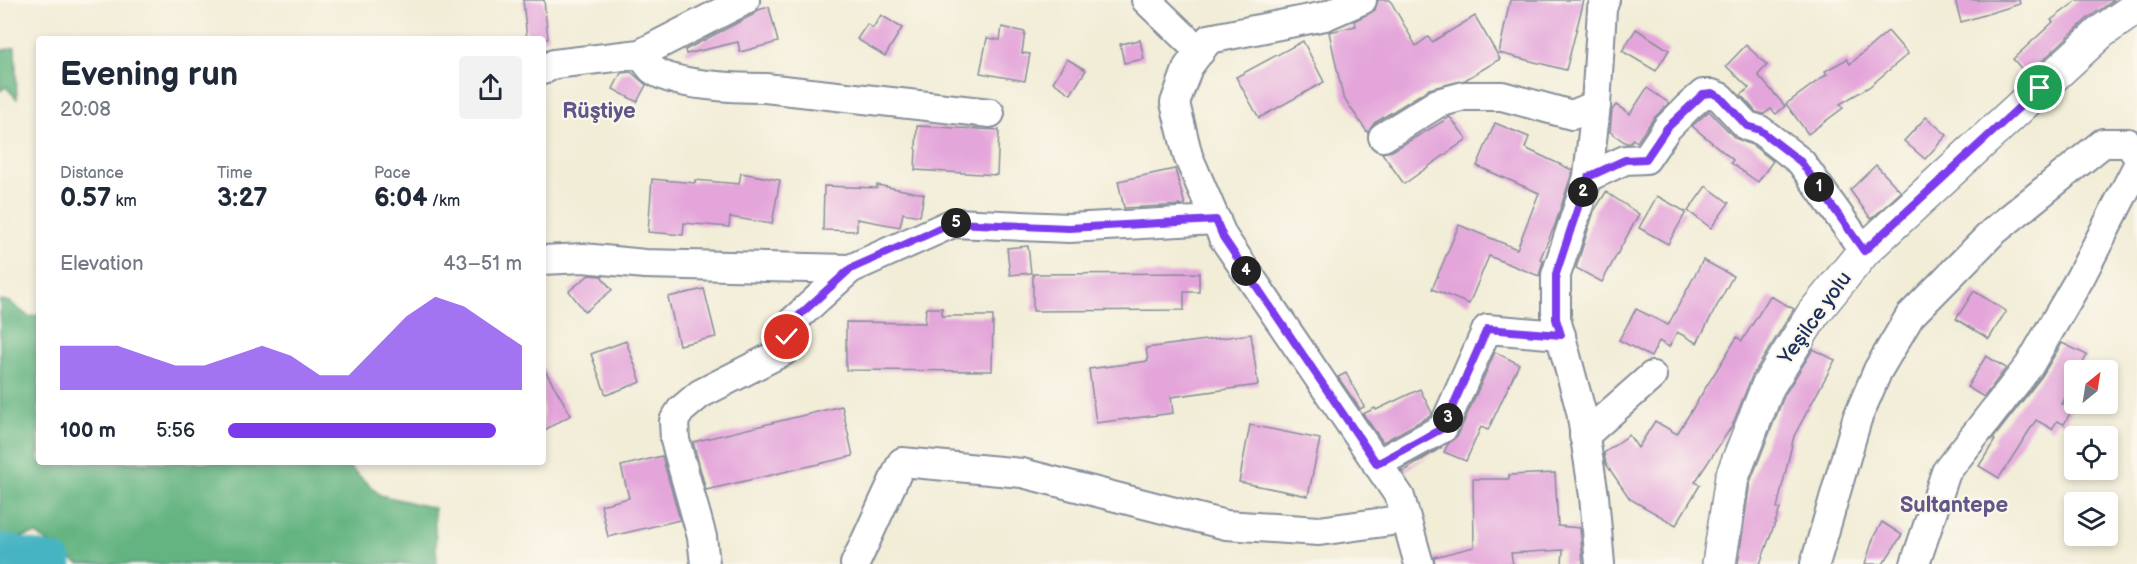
<!DOCTYPE html>
<meta charset="utf-8">
<style>
body{margin:0;font-family:"Balsamiq Sans",sans-serif;background:#f2f2f3;color:#1f2937;height:100vh;display:flex;flex-direction:column;font-size:22px;white-space:nowrap}
*{box-sizing:border-box;margin:0}
p{font-size:20px;color:#747a83}
.icon{flex:none;width:33px;height:33px;fill:none;stroke:currentColor;stroke-width:2;stroke-linecap:round;stroke-linejoin:round}
.map{position:relative;flex:1;overflow:hidden}
.side{position:absolute;left:36px;top:36px;width:510px;height:429px;display:flex;flex-direction:column;background:#fff;border-radius:6px;box-shadow:0 3px 9px #0003}
.side>*{flex:none}
.needle{width:39px;rotate:30deg}
.buttons{position:absolute;left:2064px;top:360px;display:grid;gap:12px}
.buttons a{display:grid;place-items:center;width:54px;height:54px;border-radius:6px;background:#fff;box-shadow:0 3px 9px #0003;font-size:30px}
.pin{position:absolute;display:grid;place-items:center;width:51px;height:51px;color:#fff;margin:-26px;border:3px solid #fff;border-radius:50%;box-shadow:0 2px 6px #0007}
.km{position:absolute;width:30px;height:30px;margin:-15px;border-radius:50%;background:#222;color:#fff;font-size:16px;line-height:30px;text-align:center}
.round{display:grid;place-items:center;flex:none;width:63px;height:63px;border-radius:6px;background:#f2f2f3}
.headline{display:flex;align-items:center;justify-content:space-between;height:102px;padding:0 24px}
h1{font-size:33px;font-weight:600;line-height:45px}
.stats{display:grid;grid-template-columns:repeat(3,1fr);gap:9px;height:102px;padding:6px 24px}
.stats div{display:grid;align-content:center}
.stats b{font-size:26px;font-weight:600}
.stats small{font-size:16px;font-weight:400}
.stats p{font-size:16px}
.chart{height:168px;padding:12px 24px}
.chart p{display:flex;justify-content:space-between}
.chart svg{width:100%;height:108px;margin-top:6px;fill:#7c3aed;opacity:.7}
ul{padding:0 24px;list-style:none;font-size:20px}
li{display:grid;grid-template-columns:96px 72px 1fr;align-items:center;height:45px}
li i{height:15px;border-radius:8px;background:#7c3aed}
.map>svg:first-child{display:block}
.forest{fill:#63b480;stroke:#3f726f;stroke-width:1.5}
.lines{fill:none;stroke-linecap:round;stroke-linejoin:round}
.river{stroke:#47b4c3;stroke-width:39}
.building{fill:#e4a5da}
.minor-casing{stroke:#868e9a;stroke-width:32}
.major-casing{stroke:#868e9a;stroke-width:36}
.minor{stroke:#fff;stroke-width:28}
.major{stroke:#fff;stroke-width:33}
.route-casing{stroke:#fff;stroke-width:12}
.route{stroke:#7c3aed;stroke-width:8}
.labels{text-anchor:middle;dominant-baseline:central;stroke-width:4.5;stroke-linejoin:round;paint-order:stroke}
.street-label{font-size:21px;fill:#1b2f5e;stroke:#fbf7ec}
.neighbourhood-label{font-size:22px;font-weight:bold;fill:#615889;stroke:#fbf7ec}
</style>
<div class="map">
<svg width="2137" height="564" viewBox="0 0 2137 564">
<rect width="100%" height="100%" fill="#fbf7ec"/>
<filter id="ink" filterUnits="userSpaceOnUse"><feTurbulence type="fractalNoise" baseFrequency=".0167" numOctaves="2"/><feDisplacementMap in="SourceGraphic" scale="12" xChannelSelector="R" yChannelSelector="G"/><feConvolveMatrix kernelMatrix="1 2 1 2 8 2 1 2 1" color-interpolation-filters="sRGB"/></filter>
<filter id="wash" filterUnits="userSpaceOnUse"><feTurbulence type="fractalNoise" baseFrequency=".008" numOctaves="4" result="noise"/><feDisplacementMap in="SourceGraphic" scale="24" xChannelSelector="R" yChannelSelector="G"/><feGaussianBlur stdDeviation="1.35" result="paint"/><feColorMatrix in="noise" values="0 0 0 0 0 0 0 0 0 0 0 0 0 0 0 0 0 1.4 0 .05"/><feComposite in="paint" operator="in"/></filter>
<g filter="url(#wash)">
<rect width="100%" height="100%" fill="#f2edd7"/>
<!-- forest -->
<g class="forest">
<polygon points="15,47 17,99 6,87 0,91 0,51"/>
<polygon points="0,300 10,302 29,317 39,315 39,462 344,462 380,495 434,508 437,564 79,564 36,534 0,541"/>
</g>
<g class="lines">
<!-- river -->
<polyline class="river" points="0,552 53,564"/>
</g>
<g id="blocks">
<!-- building -->
<g class="building">
<polygon points="523,0 544,0 548,39 527,39"/>
<polygon points="1378,0 1390,0 1416,46 1428,37 1432,42 1475,16 1500,59 1465,80 1429,89 1374,123 1368,133 1343,97 1329,32 1356,26 1354,21 1375,10"/>
<polygon points="1510,0 1584,0 1566,70 1499,53"/>
<polygon points="1955,0 2019,0 2020,4 1961,22"/>
<polygon points="2078,0 2114,0 2088,18 2027,75 2013,59 2053,22 2051,20"/>
<polygon points="769,7 778,42 740,52 738,42 686,54 685,50 753,15 758,10"/>
<polygon points="881,15 902,28 885,56 857,39 867,24 873,28"/>
<polygon points="1002,27 1025,32 1022,53 1030,54 1025,81 980,73 987,38 1000,40"/>
<polygon points="1636,29 1669,50 1656,71 1622,51"/>
<polygon points="1888,31 1908,54 1869,87 1840,104 1843,108 1808,134 1786,104 1827,74 1825,71 1847,59 1850,64"/>
<polygon points="1140,40 1144,59 1124,63 1120,44"/>
<polygon points="1303,41 1324,82 1259,118 1236,77"/>
<polygon points="1746,45 1767,65 1758,75 1785,106 1776,114 1771,109 1764,114 1756,112 1741,95 1749,88 1726,66"/>
<polygon points="1067,59 1086,70 1071,94 1053,82"/>
<polygon points="631,72 646,85 637,102 613,89 621,73"/>
<polygon points="1647,88 1669,103 1653,119 1637,142 1633,139 1630,143 1626,143 1610,132 1612,110 1616,105 1630,114"/>
<polygon points="1709,111 1735,138 1752,145 1773,161 1758,182 1731,163 1733,160 1692,126"/>
<polygon points="1450,117 1467,139 1404,184 1382,153 1392,151"/>
<polygon points="1926,117 1947,135 1925,159 1904,141"/>
<polygon points="1495,123 1529,137 1525,148 1572,170 1572,173 1555,225 1540,259 1543,261 1539,276 1489,256 1469,304 1432,289 1459,225 1517,249 1539,193 1477,166"/>
<polygon points="917,126 999,130 997,175 915,170"/>
<polygon points="1876,165 1901,192 1871,219 1850,190"/>
<polygon points="1175,169 1185,205 1124,208 1118,181"/>
<polygon points="741,173 780,180 772,224 730,217 729,227 684,223 683,235 648,232 652,179 695,183 695,180 739,184"/>
<polygon points="877,185 924,194 920,216 903,213 900,227 857,219 857,231 823,230 824,186 877,188"/>
<polygon points="1706,186 1729,203 1711,228 1688,211"/>
<polygon points="1606,192 1639,214 1602,282 1576,268 1594,211"/>
<polygon points="1657,196 1686,212 1668,244 1639,228"/>
<polygon points="1028,246 1031,273 1010,275 1007,248"/>
<polygon points="1703,260 1733,276 1697,343 1677,332 1669,347 1659,341 1651,357 1619,340 1636,309 1668,325"/>
<polygon points="1199,273 1199,292 1184,292 1184,310 1033,311 1033,274"/>
<polygon points="589,275 601,276 612,290 585,312 569,291"/>
<polygon points="704,289 716,337 679,345 668,297"/>
<polygon points="1974,291 2006,311 1989,339 1956,319"/>
<polygon points="1770,296 1794,309 1752,376 1732,426 1695,482 1700,485 1676,525 1630,499 1606,464 1604,453 1629,435 1638,448 1655,421 1677,434 1737,337 1742,341"/>
<polygon points="926,308 942,308 942,316 993,316 992,371 846,370 846,322 925,323"/>
<polygon points="1251,334 1258,385 1171,397 1173,413 1096,423 1089,369 1148,361 1146,348"/>
<polygon points="626,341 641,382 606,395 591,354"/>
<polygon points="2062,343 2087,355 2079,370 2074,370 2074,380 2062,404 2075,404 2064,424 2057,421 2052,429 2036,420 1999,478 1979,466 1995,440 1993,439 1996,435 2042,376"/>
<polygon points="1813,349 1835,360 1794,436 1777,508 1780,509 1760,564 1738,564 1750,482 1785,394"/>
<polygon points="1495,352 1519,364 1488,430 1481,427 1466,461 1444,452 1448,444 1458,435"/>
<polygon points="1986,356 2006,368 1984,397 1967,387"/>
<polygon points="543,367 571,415 543,431"/>
<polygon points="1346,373 1364,407 1360,409 1338,377"/>
<polygon points="1420,389 1432,413 1430,416 1383,442 1363,414 1375,408 1376,410"/>
<polygon points="842,406 853,456 706,490 693,442"/>
<polygon points="1250,425 1320,439 1308,496 1239,482"/>
<polygon points="1442,447 1403,472 1401,470"/>
<polygon points="662,456 680,520 608,537 601,505 629,498 621,466"/>
<polygon points="1555,473 1558,526 1580,528 1583,564 1562,564 1563,550 1511,553 1513,564 1435,564 1434,557 1474,547 1473,479 1509,479 1509,475"/>
<polygon points="1882,522 1902,535 1883,564 1865,564 1874,536"/>
</g>
</g>
</g>
<g filter="url(#ink)">
<use href="#blocks" fill-opacity="0" stroke="#868e9a" stroke-width="1.5"/>
<g class="lines">
<!-- minor casing -->
<g class="minor-casing">
<g id="minor">
<polyline points="1146,0 1200,52"/>
<polyline points="1362,0 1325,16 1209,39 1188,67 1175,103 1188,156 1223,237 1400,497 1419,564"/>
<path d="M640 54C644 59 648 65 652 69 672 86 738 88 765 88L990 113"/>
<polyline points="543,70 554,64 640,54 745,0"/>
<polyline points="1383,137 1438,103 1464,96 1502,96 1572,115 1596,105"/>
<polyline points="1588,177 1625,160 1646,159 1667,128 1688,107 1703,94 1712,94 1720,97 1747,126 1760,130 1801,162 1864,251"/>
<polyline points="543,260 583,258 645,264 850,269"/>
<polyline points="1584,436 1652,376"/>
<polyline points="1377,464 1443,428 1487,329 1561,335"/>
<polyline points="705,564 702,537 675,440 674,421 681,410 700,394 784,351 792,322 850,269 953,223 1069,228 1216,220"/>
<polyline points="855,564 902,462 1022,473 1226,525 1319,531 1406,519"/>
<polyline points="1600,564 1594,496 1581,411 1556,319 1556,275 1588,177 1596,105 1602,9 1605,0"/>
<polyline points="1815,564 1857,419 1878,370 1910,316 1993,232 2103,143 2128,143 2137,155"/>
<polyline points="1915,564 1946,472 2029,366 2080,278 2137,167"/>
</g>
</g>
<!-- major casing -->
<g class="major-casing">
<polyline id="major" points="1719,564 1732,477 1768,386 1813,314 1864,251 2101,32 2137,7"/>
</g>
<!-- minor -->
<use href="#minor" class="minor"/>
<!-- major -->
<use href="#major" class="major"/>
</g>
</g>
<g class="lines" filter="url(#ink)">
<!-- route casing -->
<g class="route-casing">
<polyline id="route" points="787,337 792,322 850,269 953,223 1069,228 1216,220 1223,237 1377,464 1443,428 1487,329 1561,335 1556,319 1556,274 1588,177 1625,160 1646,159 1667,128 1703,94 1712,93 1720,97 1747,126 1760,130 1801,162 1864,251 2040,88"/>
</g>
<!-- route -->
<use href="#route" class="route"/>
</g>
<g class="labels">
<!-- street labels -->
<g class="street-label">
<text transform="translate(1815 318) rotate(-54)">Yeşilce yolu</text>
</g>
<!-- neighbourhood labels -->
<g class="neighbourhood-label">
<text x="599" y="111">Rüştiye</text>
<text x="1954" y="505">Sultantepe</text>
</g>
</g>
</svg>
<div class="buttons">
<a><svg class="needle" viewBox="-14 -14 28 28"><path d="M0-13l5 13h-10z" fill="#e53935"/><path d="M0 13l5-13h-10z" fill="#747a83"/></svg></a>
<a><svg class="icon" aria-label="locate" viewBox="0 0 24 24"><circle cx="12" cy="12" r="6"/><path d="M12 2v4M12 18v4M2 12h4M18 12h4"/></svg></a>
<a><svg class="icon" aria-label="layers" viewBox="0 0 24 24"><path d="M12 4l9 5-9 5-9-5zM3 14l9 5 9-5"/></svg></a>
</div>
<div class="pin" style="left:2040px;top:88px;background:#1e9e55"><svg class="icon" aria-label="arrive" viewBox="0 0 24 24"><path d="M6 21V4h12l-3 4 3 4H6"/></svg></div>
<div class="pin" style="left:787px;top:337px;background:#d93025"><svg class="icon" aria-label="check" viewBox="0 0 24 24"><path d="M5 12l5 5 9-10"/></svg></div>
<b class="km" style="left:1819px;top:187px">1</b>
<b class="km" style="left:1583px;top:192px">2</b>
<b class="km" style="left:1448px;top:418px">3</b>
<b class="km" style="left:1246px;top:271px">4</b>
<b class="km" style="left:956px;top:223px">5</b>
<section class="side">
<div class="headline"><div><h1>Evening run</h1><p>20:08</p></div><a class="round"><svg class="icon" aria-label="share" viewBox="0 0 24 24"><path d="M12 15V3M7 8l5-5 5 5M5 13v7h14v-7"/></svg></a></div>
<div class="stats">
<div><p>Distance</p><b>0.57<small> km</small></b></div>
<div><p>Time</p><b>3:27</b></div>
<div><p>Pace</p><b>6:04<small> /km</small></b></div>
</div>
<div class="chart"><p><span>Elevation</span>43–51 m</p>
<svg viewBox="0 0 160 44" preserveAspectRatio="none"><path d="M0 44V26L10 26L20 26L30 30L40 34L50 34L60 30L70 26L80 30L90 38L100 38L110 26L120 14L130 6L140 10L150 18L160 26V44z"/></svg>
</div>
<ul>
<li><b>100 m</b>5:56<i style="width:91%"></i></li>
</ul>
</section>
</div>
